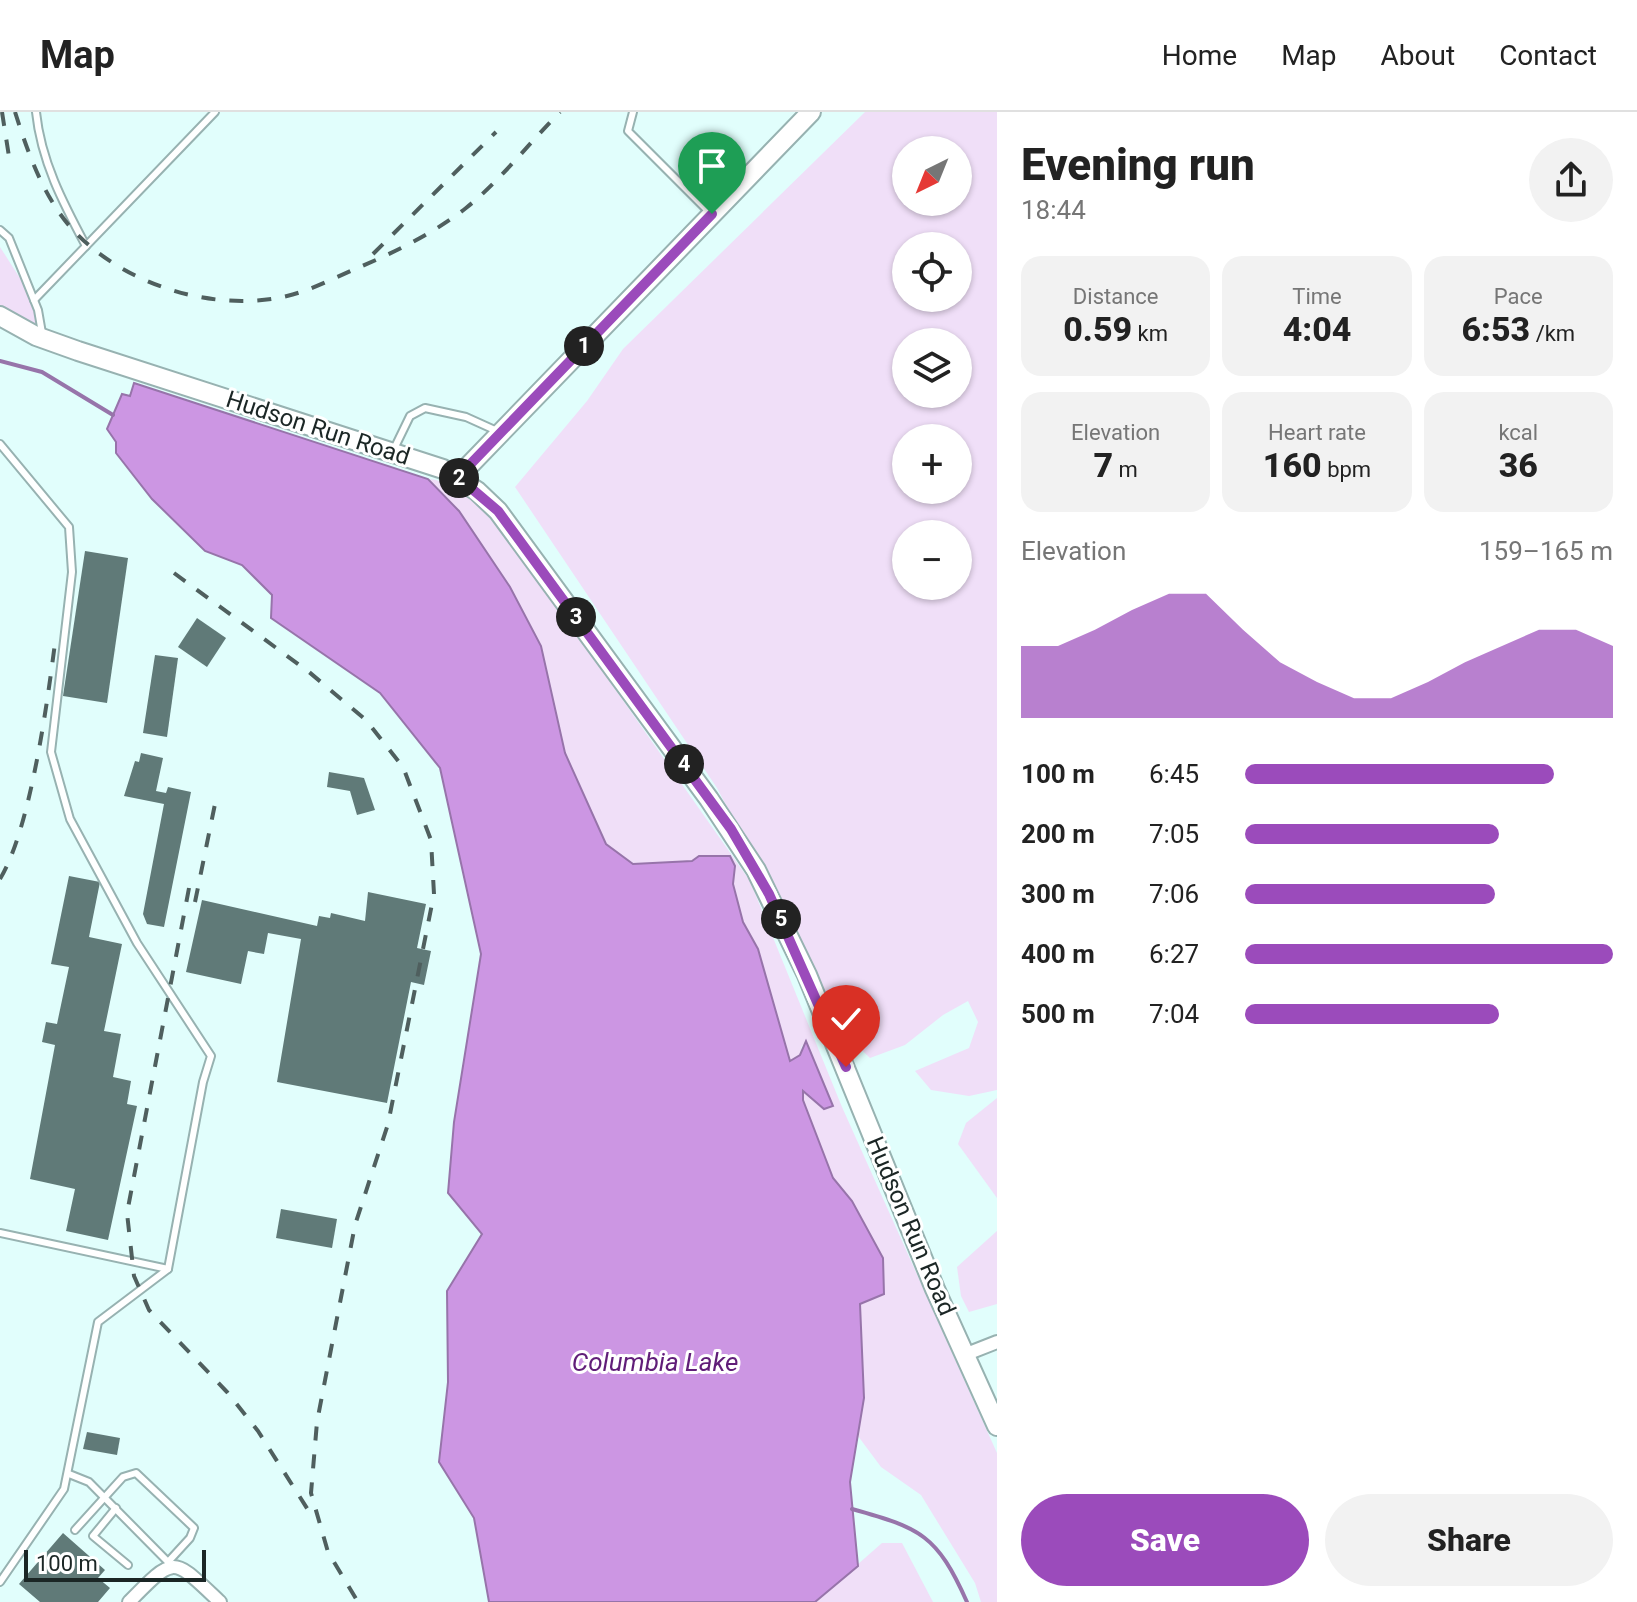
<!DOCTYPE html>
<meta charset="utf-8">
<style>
body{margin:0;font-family:Roboto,sans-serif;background:#f2f2f2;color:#222;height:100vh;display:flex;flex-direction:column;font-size:30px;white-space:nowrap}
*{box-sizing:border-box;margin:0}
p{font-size:26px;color:#767676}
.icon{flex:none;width:44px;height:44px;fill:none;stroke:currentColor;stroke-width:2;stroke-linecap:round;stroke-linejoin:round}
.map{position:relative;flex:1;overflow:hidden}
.panel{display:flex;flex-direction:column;background:#fff;width:640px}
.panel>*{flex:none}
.needle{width:52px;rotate:223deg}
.controls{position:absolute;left:892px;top:24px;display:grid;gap:16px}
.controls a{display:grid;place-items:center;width:80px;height:80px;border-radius:50%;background:#fff;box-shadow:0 2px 6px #0004;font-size:40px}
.scale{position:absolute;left:24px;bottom:20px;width:182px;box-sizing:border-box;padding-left:8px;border:4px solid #1b2625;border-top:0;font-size:22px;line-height:28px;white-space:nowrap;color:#1b2625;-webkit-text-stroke:6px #fff;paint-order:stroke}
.pin{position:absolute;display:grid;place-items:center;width:68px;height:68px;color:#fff;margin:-82px -34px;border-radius:50% 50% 50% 0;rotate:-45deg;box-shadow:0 0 8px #0007}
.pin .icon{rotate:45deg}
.km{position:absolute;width:40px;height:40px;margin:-20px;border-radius:50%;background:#222;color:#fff;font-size:22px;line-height:40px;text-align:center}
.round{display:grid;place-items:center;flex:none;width:84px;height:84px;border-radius:42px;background:#f2f2f2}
.head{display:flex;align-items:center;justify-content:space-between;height:136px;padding:0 24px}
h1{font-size:44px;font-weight:800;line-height:60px}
.metrics{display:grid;grid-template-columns:repeat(3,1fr);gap:12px;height:136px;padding:8px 24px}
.metrics div{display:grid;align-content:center;border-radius:20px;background:#f2f2f2;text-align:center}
.metrics b{font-size:34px;font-weight:800}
.metrics small{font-size:22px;font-weight:400}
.metrics p{font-size:22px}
.chart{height:224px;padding:16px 24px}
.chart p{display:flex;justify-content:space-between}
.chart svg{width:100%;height:144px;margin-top:8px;fill:#9b4bbb;opacity:.7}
.primary-button{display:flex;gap:16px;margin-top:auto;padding:16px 24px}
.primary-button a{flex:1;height:92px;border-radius:48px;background:#9b4bbb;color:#fff;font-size:32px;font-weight:800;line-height:92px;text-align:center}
.primary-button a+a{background:#f2f2f2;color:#222}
ul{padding:0 24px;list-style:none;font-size:26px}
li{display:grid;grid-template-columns:128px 96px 1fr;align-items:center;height:60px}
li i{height:20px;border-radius:10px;background:#9b4bbb}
header{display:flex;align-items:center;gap:48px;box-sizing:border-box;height:112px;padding:0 40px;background:#fff;border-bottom:2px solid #e0e0e0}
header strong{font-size:38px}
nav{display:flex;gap:44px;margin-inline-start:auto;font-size:28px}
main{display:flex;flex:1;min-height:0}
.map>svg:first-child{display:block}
.green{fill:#f0dff8;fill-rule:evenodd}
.water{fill:#cc96e3;stroke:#9774aa;stroke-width:2}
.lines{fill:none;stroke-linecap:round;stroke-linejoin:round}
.stream{stroke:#9774aa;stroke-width:4}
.building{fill:#607a78}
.lane-casing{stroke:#97b2b1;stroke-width:10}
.street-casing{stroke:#97b2b1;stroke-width:16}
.secondary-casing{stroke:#97b2b1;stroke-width:22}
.lane{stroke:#fff;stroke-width:6}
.street{stroke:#fff;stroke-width:12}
.secondary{stroke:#fff;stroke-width:18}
.rail{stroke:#4f5f5e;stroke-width:4;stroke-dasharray:14 14;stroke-linecap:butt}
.route-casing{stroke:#fff;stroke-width:16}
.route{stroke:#9b4bbb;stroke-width:10}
.labels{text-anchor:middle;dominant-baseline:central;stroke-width:6;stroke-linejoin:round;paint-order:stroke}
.street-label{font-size:24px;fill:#1b2625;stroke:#fff}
.water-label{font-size:26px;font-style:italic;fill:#601d78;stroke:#fff}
</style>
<header>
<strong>Map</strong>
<nav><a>Home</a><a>Map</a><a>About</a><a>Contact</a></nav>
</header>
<main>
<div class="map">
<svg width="997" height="1490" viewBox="0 0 997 1490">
<rect width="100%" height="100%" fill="#e1fefc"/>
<!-- green -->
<g class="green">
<path d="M865 0H997V978L969 984 931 978 915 959 969 936 978 910 968 889 943 903 905 933 870 946 847 924 717 676 515 375 587 289 623 237ZM906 38H958V90H906ZM906 134H958V186H906ZM906 230H958V282H906ZM906 326H958V378H906ZM906 422H958V474H906Z"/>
<polygon points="0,135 34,188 43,225 0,204"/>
<path d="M428 367C463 368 499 417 520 442L750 769 842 995 997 1341V1490H981L975 1471 921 1383 881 1355 858 1324 864 1286 852 1089 833 1066 803 987V978L824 997 833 993 802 933 800 943 790 950 758 837 743 810 733 772 692 749 632 752 606 732 565 641 541 534 510 475 459 399Z"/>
<polygon points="997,986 997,1086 958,1032 966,1011"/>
<polygon points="997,1119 997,1192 969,1200 961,1184 957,1155"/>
<polygon points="882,1431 902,1431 933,1490 815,1490"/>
</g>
<!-- water -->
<polygon class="water" points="134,271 428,367 459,399 510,475 541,534 565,641 606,732 633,752 692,749 699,744 730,744 735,754 733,772 743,810 758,837 790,949 800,943 806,929 833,994 824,997 803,979 803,988 833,1066 852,1089 883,1146 884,1182 860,1192 864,1286 850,1370 858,1454 815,1490 489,1490 474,1406 439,1350 448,1270 447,1179 482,1122 448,1081 454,1010 481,842 440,656 380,581 271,506 272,483 242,453 205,439 152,387 116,341 116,330 107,317 122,282 130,284"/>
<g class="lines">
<!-- stream -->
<g class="stream">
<polyline points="0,249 42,260 113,303"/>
<path d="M852 1397C921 1416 937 1423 967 1490"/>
</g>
</g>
<!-- building -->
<g class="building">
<polygon points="85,439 128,446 107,591 63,584"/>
<polygon points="197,506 226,526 207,555 178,535"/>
<polygon points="155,543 178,546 167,625 143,621"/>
<polygon points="141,641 163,646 156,679 166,681 168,675 191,680 164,815 147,812 143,802 164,692 124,684 135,649 139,650"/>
<polygon points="329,660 364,666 375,698 357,703 350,679 327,675"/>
<polygon points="69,764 100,770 89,825 122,832 104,919 121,922 113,965 131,969 127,992 137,994 108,1128 66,1119 75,1077 30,1067 55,933 42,930 46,910 57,912 69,855 51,852"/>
<polygon points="368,780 426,792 417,836 431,839 424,873 411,870 387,991 277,970 301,827 268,821 264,842 248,839 241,872 186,860 202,788 317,814 319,804 330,806 331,801 365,809"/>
<polygon points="281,1097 337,1107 332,1136 276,1126"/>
<polygon points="87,1320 120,1326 117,1343 83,1337"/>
<polygon points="63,1421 105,1458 98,1466 110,1476 98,1490 40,1490 19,1472"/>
</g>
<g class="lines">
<!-- lane casing -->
<g class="lane-casing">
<g id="lane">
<path d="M36 0C41 49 63 91 86 134"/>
<polyline points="633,0 628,19 709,100"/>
<polyline points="0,118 9,126 38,198 42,221"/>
<polyline points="34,188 215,0"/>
<polyline points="0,332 69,415 72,460 51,640 70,707 137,831 211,944 203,970 168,1157 98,1210 64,1377 0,1470"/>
<polyline points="393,339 410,304 425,296 466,305 497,319"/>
<polyline points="0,1121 168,1157"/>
<polyline points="69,1362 89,1370 169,1451"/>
<polyline points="116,1396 93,1424 128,1453"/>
<polyline points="75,1418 123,1365 136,1361 194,1416 190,1426 168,1450"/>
</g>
</g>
<!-- street casing -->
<g class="street-casing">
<g id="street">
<polyline points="964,1243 997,1230"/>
<path d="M129 1490C176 1442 172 1445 220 1490"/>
</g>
</g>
<!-- secondary casing -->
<g class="secondary-casing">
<g id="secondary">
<polyline points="0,204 36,224 78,239 443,357 477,379 498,399 709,687 756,758 807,863 935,1177 997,1314"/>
<polyline points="458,365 811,0"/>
</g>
</g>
<!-- lane -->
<use href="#lane" class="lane"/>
<!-- street -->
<use href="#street" class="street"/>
<!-- secondary -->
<use href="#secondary" class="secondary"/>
<!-- rail -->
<g class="rail">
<polyline points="2,0 10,51"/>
<path d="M15 0C28 41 44 87 74 119 125 173 213 201 287 184 312 178 336 165 360 155 397 139 434 121 466 96 500 69 529 31 560 0"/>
<polyline points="373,142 496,20"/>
<polyline points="174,461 309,560 366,608 403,655 431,728 434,782 388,1012 355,1113 317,1310 311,1381 328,1440 358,1490"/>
<path d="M0 767C31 716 48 586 56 523"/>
<polyline points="189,776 127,1101 134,1164 149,1198 227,1280 258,1319 310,1401"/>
<polyline points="195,790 215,692"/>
</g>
</g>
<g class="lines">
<!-- route casing -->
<g class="route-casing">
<polyline id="route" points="712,102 458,365 498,399 731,717 769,782 846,955"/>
</g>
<!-- route -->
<use href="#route" class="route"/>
</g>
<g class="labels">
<!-- street labels -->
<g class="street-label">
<text transform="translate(318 316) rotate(18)">Hudson Run Road</text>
<text transform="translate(911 1114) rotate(67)">Hudson Run Road</text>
</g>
<!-- water labels -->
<g class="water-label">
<text x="655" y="1250">Columbia Lake</text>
</g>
</g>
</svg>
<div class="controls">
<a><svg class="needle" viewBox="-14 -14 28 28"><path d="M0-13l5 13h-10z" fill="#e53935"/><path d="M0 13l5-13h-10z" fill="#767676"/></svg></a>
<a><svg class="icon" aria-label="locate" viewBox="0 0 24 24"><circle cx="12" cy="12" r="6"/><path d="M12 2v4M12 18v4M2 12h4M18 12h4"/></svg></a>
<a><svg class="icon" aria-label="layers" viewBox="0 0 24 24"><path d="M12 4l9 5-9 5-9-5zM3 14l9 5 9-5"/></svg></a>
<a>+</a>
<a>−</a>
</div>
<div class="scale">100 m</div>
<div class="pin" style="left:712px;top:102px;background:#1e9e55"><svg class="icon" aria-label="arrive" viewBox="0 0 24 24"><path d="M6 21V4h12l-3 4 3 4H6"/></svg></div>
<div class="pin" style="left:846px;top:955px;background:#d93025"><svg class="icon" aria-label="check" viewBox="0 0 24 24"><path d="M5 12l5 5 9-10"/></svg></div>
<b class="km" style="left:584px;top:234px">1</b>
<b class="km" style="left:459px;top:366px">2</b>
<b class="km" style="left:576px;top:505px">3</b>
<b class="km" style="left:684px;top:652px">4</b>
<b class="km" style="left:781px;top:807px">5</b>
</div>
<section class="panel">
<div class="head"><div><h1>Evening run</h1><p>18:44</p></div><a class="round"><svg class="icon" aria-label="share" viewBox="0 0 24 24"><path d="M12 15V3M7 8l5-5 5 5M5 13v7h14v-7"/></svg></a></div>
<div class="metrics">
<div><p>Distance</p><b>0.59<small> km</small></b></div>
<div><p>Time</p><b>4:04</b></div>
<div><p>Pace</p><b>6:53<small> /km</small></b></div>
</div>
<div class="metrics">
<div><p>Elevation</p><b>7<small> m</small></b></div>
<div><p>Heart rate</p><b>160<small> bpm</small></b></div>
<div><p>kcal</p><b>36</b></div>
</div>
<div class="chart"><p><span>Elevation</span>159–165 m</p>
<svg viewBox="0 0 160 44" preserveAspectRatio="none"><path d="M0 44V22L10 22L20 17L30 11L40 6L50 6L60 17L70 27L80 33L90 38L100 38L110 33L120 27L130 22L140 17L150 17L160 22V44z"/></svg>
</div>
<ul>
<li><b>100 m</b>6:45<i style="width:84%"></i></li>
<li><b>200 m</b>7:05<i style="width:69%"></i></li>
<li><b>300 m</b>7:06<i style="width:68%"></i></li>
<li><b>400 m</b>6:27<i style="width:100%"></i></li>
<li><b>500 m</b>7:04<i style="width:69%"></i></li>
</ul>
<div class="primary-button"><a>Save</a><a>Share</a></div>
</section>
</main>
